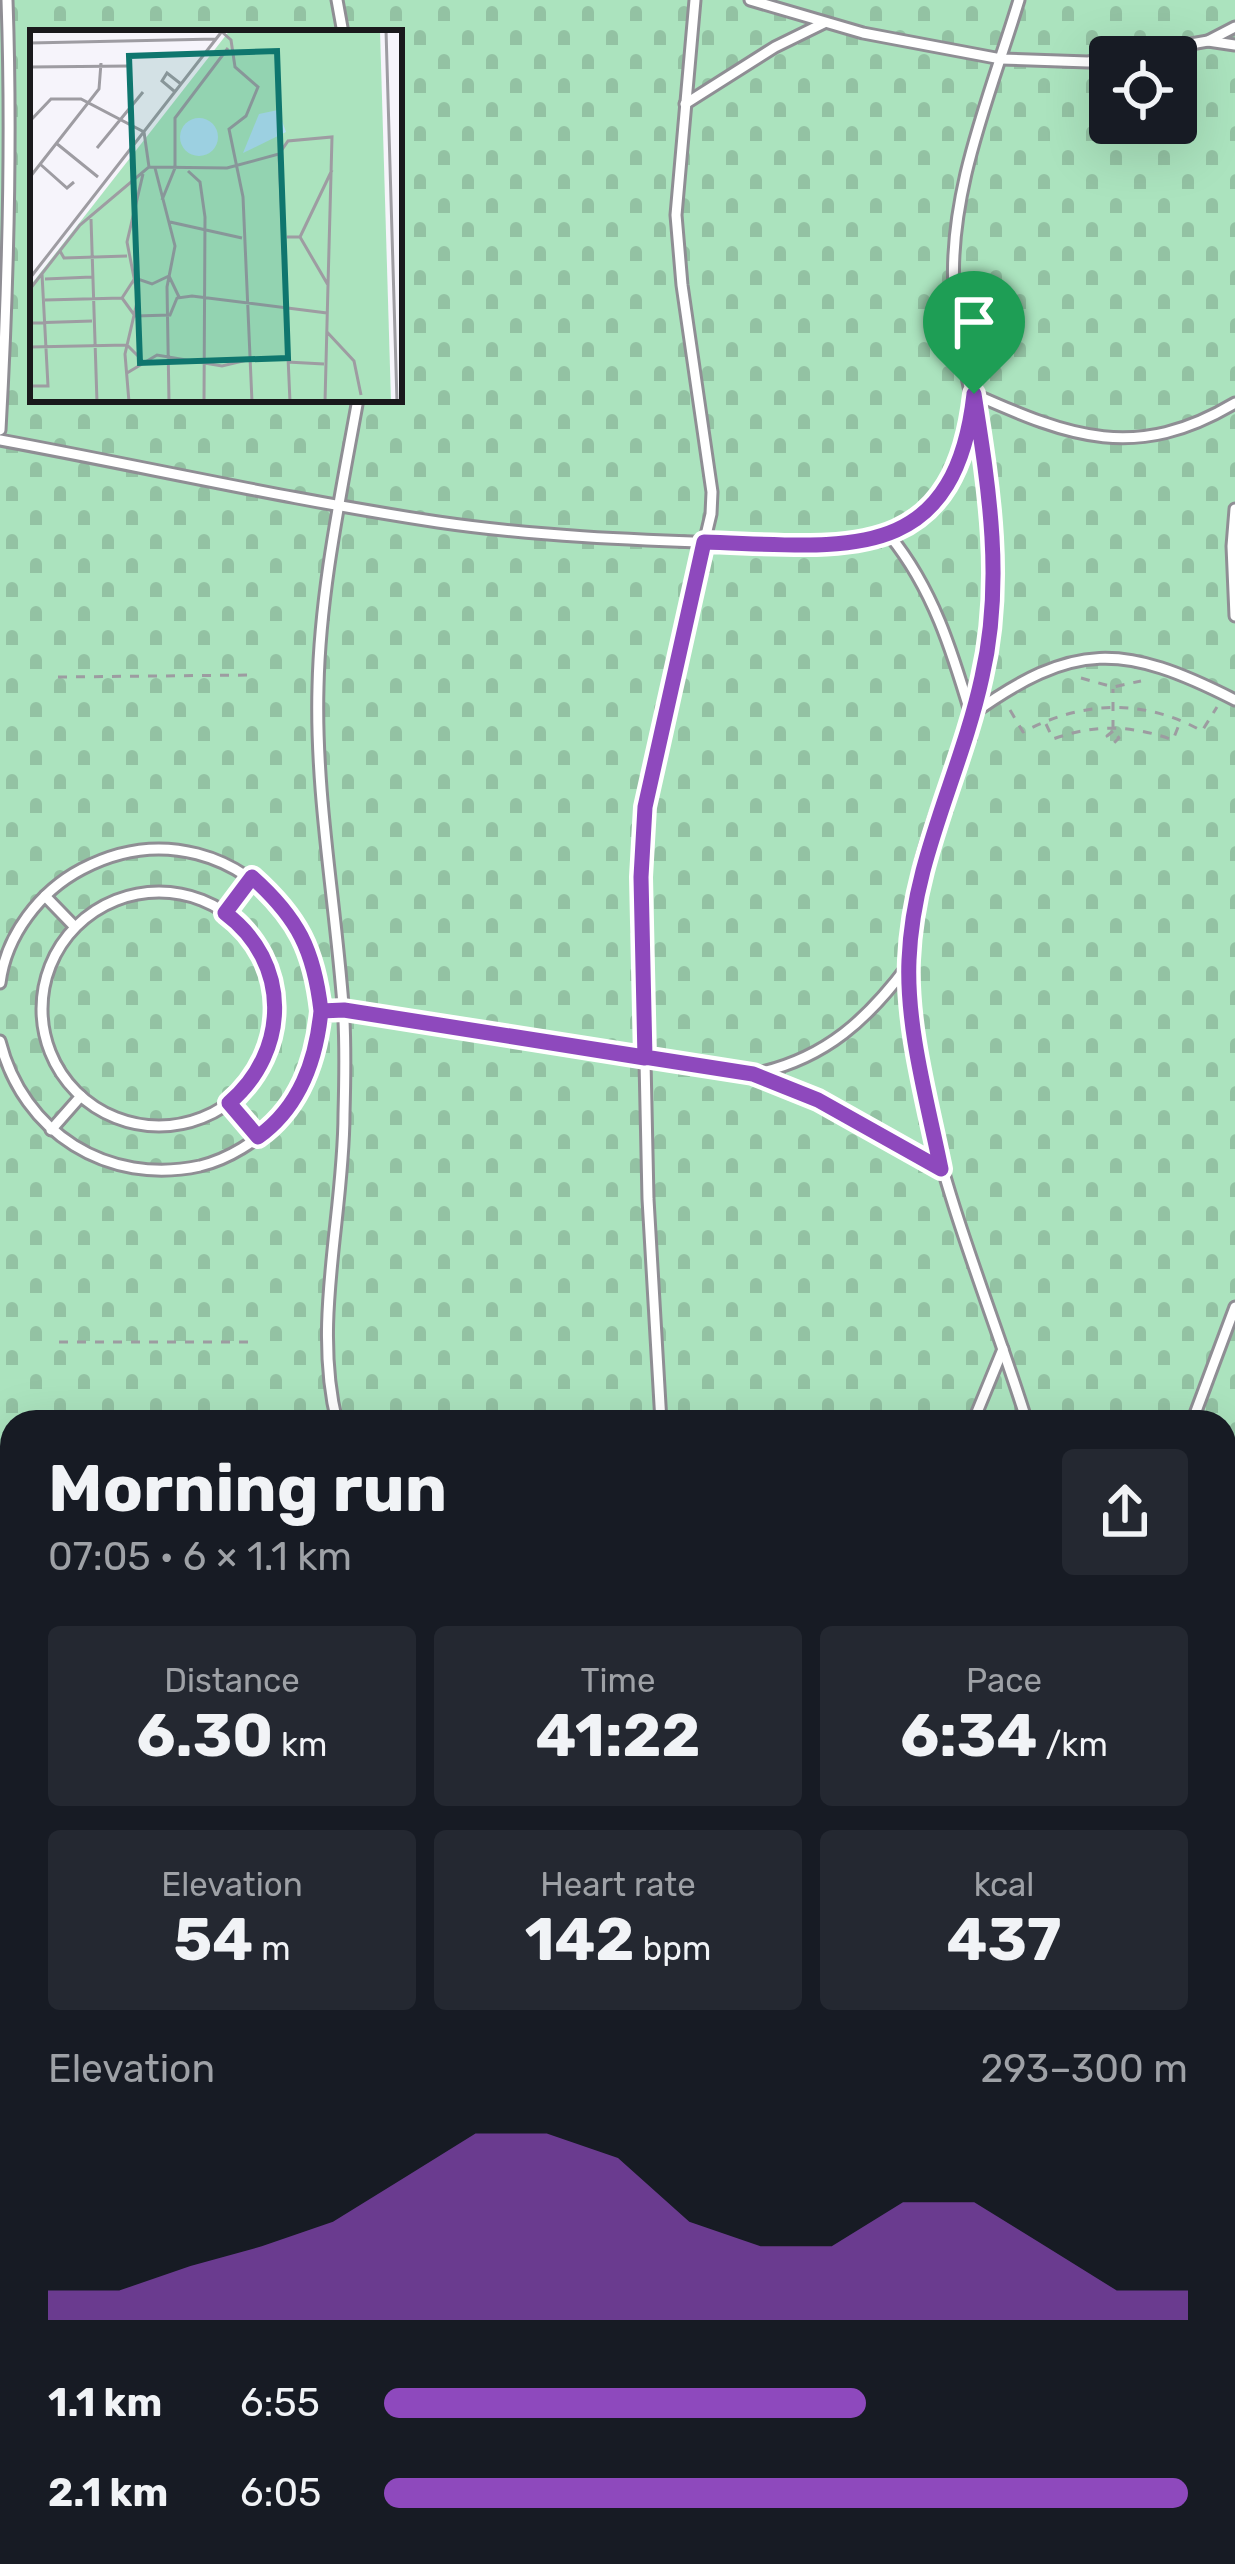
<!DOCTYPE html>
<meta charset="utf-8">
<style>
body{margin:0;font-family:Rubik,sans-serif;background:#242831;color:#f1f3f6;height:100vh;display:flex;flex-direction:column;font-size:45px;white-space:nowrap}
*{box-sizing:border-box;margin:0}
p{font-size:39px;color:#9ea1a6}
.icon{flex:none;width:66px;height:66px;fill:none;stroke:currentColor;stroke-width:2;stroke-linecap:round;stroke-linejoin:round}
.map{position:relative;flex:1;overflow:hidden}
.details{position:absolute;left:0px;top:1410px;width:1236px;height:1155px;display:flex;flex-direction:column;background:#171b24;border-radius:36px 36px 0 0;box-shadow:0 12px 48px #0002}
.details>*{flex:none}
.fabs{position:absolute;left:1089px;top:36px;display:grid;gap:24px}
.fabs a{display:grid;place-items:center;width:108px;height:108px;border-radius:12px;background:#171b24;box-shadow:0 12px 48px #0002;font-size:60px}
.pin{position:absolute;display:grid;place-items:center;width:102px;height:102px;color:#fff;margin:-123px -51px;border-radius:50% 50% 50% 0;rotate:-45deg;box-shadow:0 0 12px #0007}
.pin .icon{rotate:45deg}
.round{display:grid;place-items:center;flex:none;width:126px;height:126px;border-radius:12px;background:#242831}
.overview{display:flex;align-items:center;justify-content:space-between;height:204px;padding:0 48px}
h1{font-size:66px;font-weight:700;line-height:90px}
.figures{display:grid;grid-template-columns:repeat(3,1fr);gap:18px;height:204px;padding:12px 48px}
.figures div{display:grid;align-content:center;border-radius:12px;background:#242831;text-align:center}
.figures b{font-size:60px;font-weight:700}
.figures small{font-size:33px;font-weight:400}
.figures p{font-size:33px}
.chart{height:336px;padding:24px 48px}
.chart p{display:flex;justify-content:space-between}
.chart svg{width:100%;height:216px;margin-top:12px;fill:#8e49bd;opacity:.7}
ul{padding:0 48px;list-style:none;font-size:39px}
li{display:grid;grid-template-columns:192px 144px 1fr;align-items:center;height:90px}
li i{height:30px;border-radius:15px;background:#8e49bd}
.map>svg:first-child{display:block}
.cemetery{fill:url(#cemetery-stones);fill-rule:evenodd}
.water{fill:url(#water-ripples)}
.lines{fill:none;stroke-linecap:round;stroke-linejoin:round}
.lane-casing{stroke:#8f8e94;stroke-width:15}
.street-casing{stroke:#8f8e94;stroke-width:24}
.primary-casing{stroke:#d1d1d2;stroke-width:36}
.path{stroke:#9d9ca1;stroke-width:3;stroke-dasharray:9 9;stroke-linecap:butt}
.lane{stroke:#fff;stroke-width:9}
.street{stroke:#fff;stroke-width:18}
.primary{stroke:#f4bf8e;stroke-width:30}
.route-casing{stroke:#fff;stroke-width:24}
.route{stroke:#8e49bd;stroke-width:15}
.inset-road{fill:none;stroke:#9e9ca2;stroke-width:3}
.view{fill:#0f766e;fill-opacity:0.15;stroke:#0f766e;stroke-width:6}
.inset-edge{fill:none;stroke:#1a191c;stroke-width:6}
</style>
<div class="map">
<svg width="1235" height="2564" viewBox="0 0 1235 2564">
<defs>
<pattern id="cemetery-stones" width="16" height="16" patternUnits="userSpaceOnUse" patternTransform="scale(3)"><rect width="16" height="16" fill="#abe3be"/><path d="M2 7V4a2 2 0 0 1 4 0v3zM10 15v-3a2 2 0 0 1 4 0v3z" fill="#93c2a3"/></pattern>
<pattern id="water-ripples" width="26" height="14" patternUnits="userSpaceOnUse" patternTransform="scale(3)"><rect width="26" height="14" fill="#b5e0f6"/><path d="M2 4q2-2 4 0t4 0M15 11q2-2 4 0t4 0" fill="none" stroke="#9bc0d2"/></pattern>
</defs>
<rect width="100%" height="100%" fill="#f6f4fb"/>
<!-- cemetery -->
<path class="cemetery" d="M0 0H1235V1738L1224 1751V1422H12V2553H550L541 2564H0ZM33 33H399V399H33ZM1110 57H1176V123H1110Z"/>
<!-- water -->
<polygon class="water" points="12,1827 12,2077 0,2064 0,1838"/>
<g class="lines">
<!-- lane casing -->
<g class="lane-casing">
<g id="lane">
<polyline points="337,0 343,33"/>
<polyline points="750,0 863,33 1001,59 1088,62 1208,41 1235,27"/>
<path d="M1019 0C991 93 948 192 954 291 961 385 998 474 994 569 992 606 990 642 982 678 966 748 929 814 916 885 883 1065 975 1254 1027 1422"/>
<polyline points="1208,41 1235,45"/>
<polyline points="685,104 775,47 824,23"/>
<path d="M0 430C8 286 12 144 7 0"/>
<path d="M0 440C146 467 291 500 438 522 534 536 631 540 728 543 771 544 852 550 891 536 949 514 968 448 974 394 1070 437 1136 462 1235 403"/>
<polyline points="1235,509 1232,546 1235,616"/>
<path d="M890 536C933 589 952 651 971 715 1074 641 1123 643 1235 700"/>
<circle cx="159" cy="1009" r="117"/>
<polyline points="45,896 75,927"/>
<polyline points="225,913 252,877"/>
<path d="M0 983C6 935 40 891 82 869 242 785 400 986 277 1120 257 1141 229 1159 200 1166 108 1186 23 1133 0 1041"/>
<polyline points="321,1011 344,1010 753,1074 819,1100 941,1169"/>
<path d="M758 1073C826 1058 868 1019 909 964"/>
<polyline points="229,1103 258,1137"/>
<polyline points="51,1130 81,1096"/>
<path d="M337 1422C312 1322 344 1215 344 1114 345 1078 346 1041 343 1005 335 899 315 793 318 687 320 591 341 494 358 399"/>
<polyline points="661,1422 648,1199 641,877 645,807 658,736 711,514 712,492 682,285 676,215 695,0"/>
<polyline points="973,1422 1003,1349"/>
<polyline points="1192,1422 1235,1307"/>
<polyline points="1224,1538 1235,1525"/>
<polyline points="0,1686 5,1698 12,1704"/>
<polyline points="0,1729 12,1709"/>
<polyline points="388,2553 390,2564"/>
<polyline points="442,2564 451,2553"/>
</g>
</g>
<!-- street casing -->
<g class="street-casing">
<g id="street">
<polyline points="1224,2002 1235,2011"/>
<polyline points="1224,2214 1235,2200"/>
<polyline points="1229,2483 1235,2493"/>
</g>
</g>
<!-- primary casing -->
<g class="primary-casing">
<g id="primary">
<polyline points="1224,1814 1235,1801"/>
<polyline points="605,2564 614,2553"/>
</g>
</g>
<!-- path -->
<g class="path">
<polyline points="58,677 252,675"/>
<polyline points="1081,678 1113,687 1141,681"/>
<path d="M1010 710 1023 732C1082 701 1143 698 1202 731L1217 707"/>
<path d="M1046 724 1053 739C1095 724 1132 725 1173 740L1180 722"/>
<polyline points="1113,731 1107,736 1114,743 1119,738 1113,731 1113,689"/>
<polyline points="59,1342 252,1342"/>
</g>
<!-- lane -->
<use href="#lane" class="lane"/>
<!-- street -->
<use href="#street" class="street"/>
<!-- primary -->
<use href="#primary" class="primary"/>
</g>
<g class="lines">
<!-- route casing -->
<g class="route-casing">
<path id="route" d="M974 394C954 569 842 546 704 542L645 807 641 877 645 1058 344 1010 321 1011C314 950 298 918 252 877L225 913C291 962 290 1051 229 1103L258 1137C300 1107 316 1061 321 1011L344 1010 753 1074 818 1100 941 1169C928 1104 906 1027 909 960 913 859 961 774 982 677 1004 582 989 489 974 394"/>
</g>
<!-- route -->
<use href="#route" class="route"/>
</g>
<!-- overview -->
<g transform="translate(30 30)">
<rect width="372" height="372" fill="#f6f4fb"/>
<path d="M200 0H350L361 372H0V256Z" fill="#abe3be"/>
<path d="M248 80 256 102 213 123 229 84ZM150 107a19 19 0 1 1 38 0a19 19 0 1 1-38 0Z" fill="#b5e0f6"/>
<path class="inset-road" d="M356 0 367 372M192 2 201 10 205 37 228 57 216 86 199 99 213 167 222 372M0 13 186 9M0 37 100 36M144 61 132 51 137 43 151 54M0 91 21 69H51L114 102 119 137 50 195 0 259M26 113 68 147M67 118 113 62M249 124 260 372M10 134 37 158 44 152M119 137 197 138 249 124 258 111 302 107 298 255M125 138 145 216 137 257 139 372M158 141 170 152 175 187 174 372M0 147 69 59 71 33M132 170 145 138V88L198 18M61 189 67 372M140 192 212 208M257 207H270L298 255 295 372M270 207 302 140M30 221 34 228 97 226M0 248 193 0M15 249 62 247M92 268 105 286 140 285 147 268 162 266 297 283M15 270 92 268 105 248 122 254 139 246 149 267M0 293 62 291M297 302 324 331 331 365M0 317 97 315 109 327M257 332 294 334M97 343 127 325 192 336 217 330M0 356H18L12 244M99 372 95 324 108 268 97 212 113 144"/>
<path class="view" d="M247 21 258 328 110 333 99 26Z"/>
<rect width="372" height="372" class="inset-edge"/>
</g>
</svg>
<div class="fabs">
<a><svg class="icon" aria-label="locate" viewBox="0 0 24 24"><circle cx="12" cy="12" r="6"/><path d="M12 2v4M12 18v4M2 12h4M18 12h4"/></svg></a>
</div>
<div class="pin" style="left:974px;top:394px;background:#1e9e55"><svg class="icon" aria-label="arrive" viewBox="0 0 24 24"><path d="M6 21V4h12l-3 4 3 4H6"/></svg></div>
<section class="details">
<div class="overview"><div><h1>Morning run</h1><p>07:05 · 6 × 1.1 km</p></div><a class="round"><svg class="icon" aria-label="share" viewBox="0 0 24 24"><path d="M12 15V3M7 8l5-5 5 5M5 13v7h14v-7"/></svg></a></div>
<div class="figures">
<div><p>Distance</p><b>6.30<small> km</small></b></div>
<div><p>Time</p><b>41:22</b></div>
<div><p>Pace</p><b>6:34<small> /km</small></b></div>
</div>
<div class="figures">
<div><p>Elevation</p><b>54<small> m</small></b></div>
<div><p>Heart rate</p><b>142<small> bpm</small></b></div>
<div><p>kcal</p><b>437</b></div>
</div>
<div class="chart"><p><span>Elevation</span>293–300 m</p>
<svg viewBox="0 0 160 44" preserveAspectRatio="none"><path d="M0 44V38L10 38L20 33L30 29L40 24L50 15L60 6L70 6L80 11L90 24L100 29L110 29L120 20L130 20L140 29L150 38L160 38V44z"/></svg>
</div>
<ul>
<li><b>1.1 km</b>6:55<i style="width:60%"></i></li>
<li><b>2.1 km</b>6:05<i style="width:100%"></i></li>
</ul>
</section>
</div>
